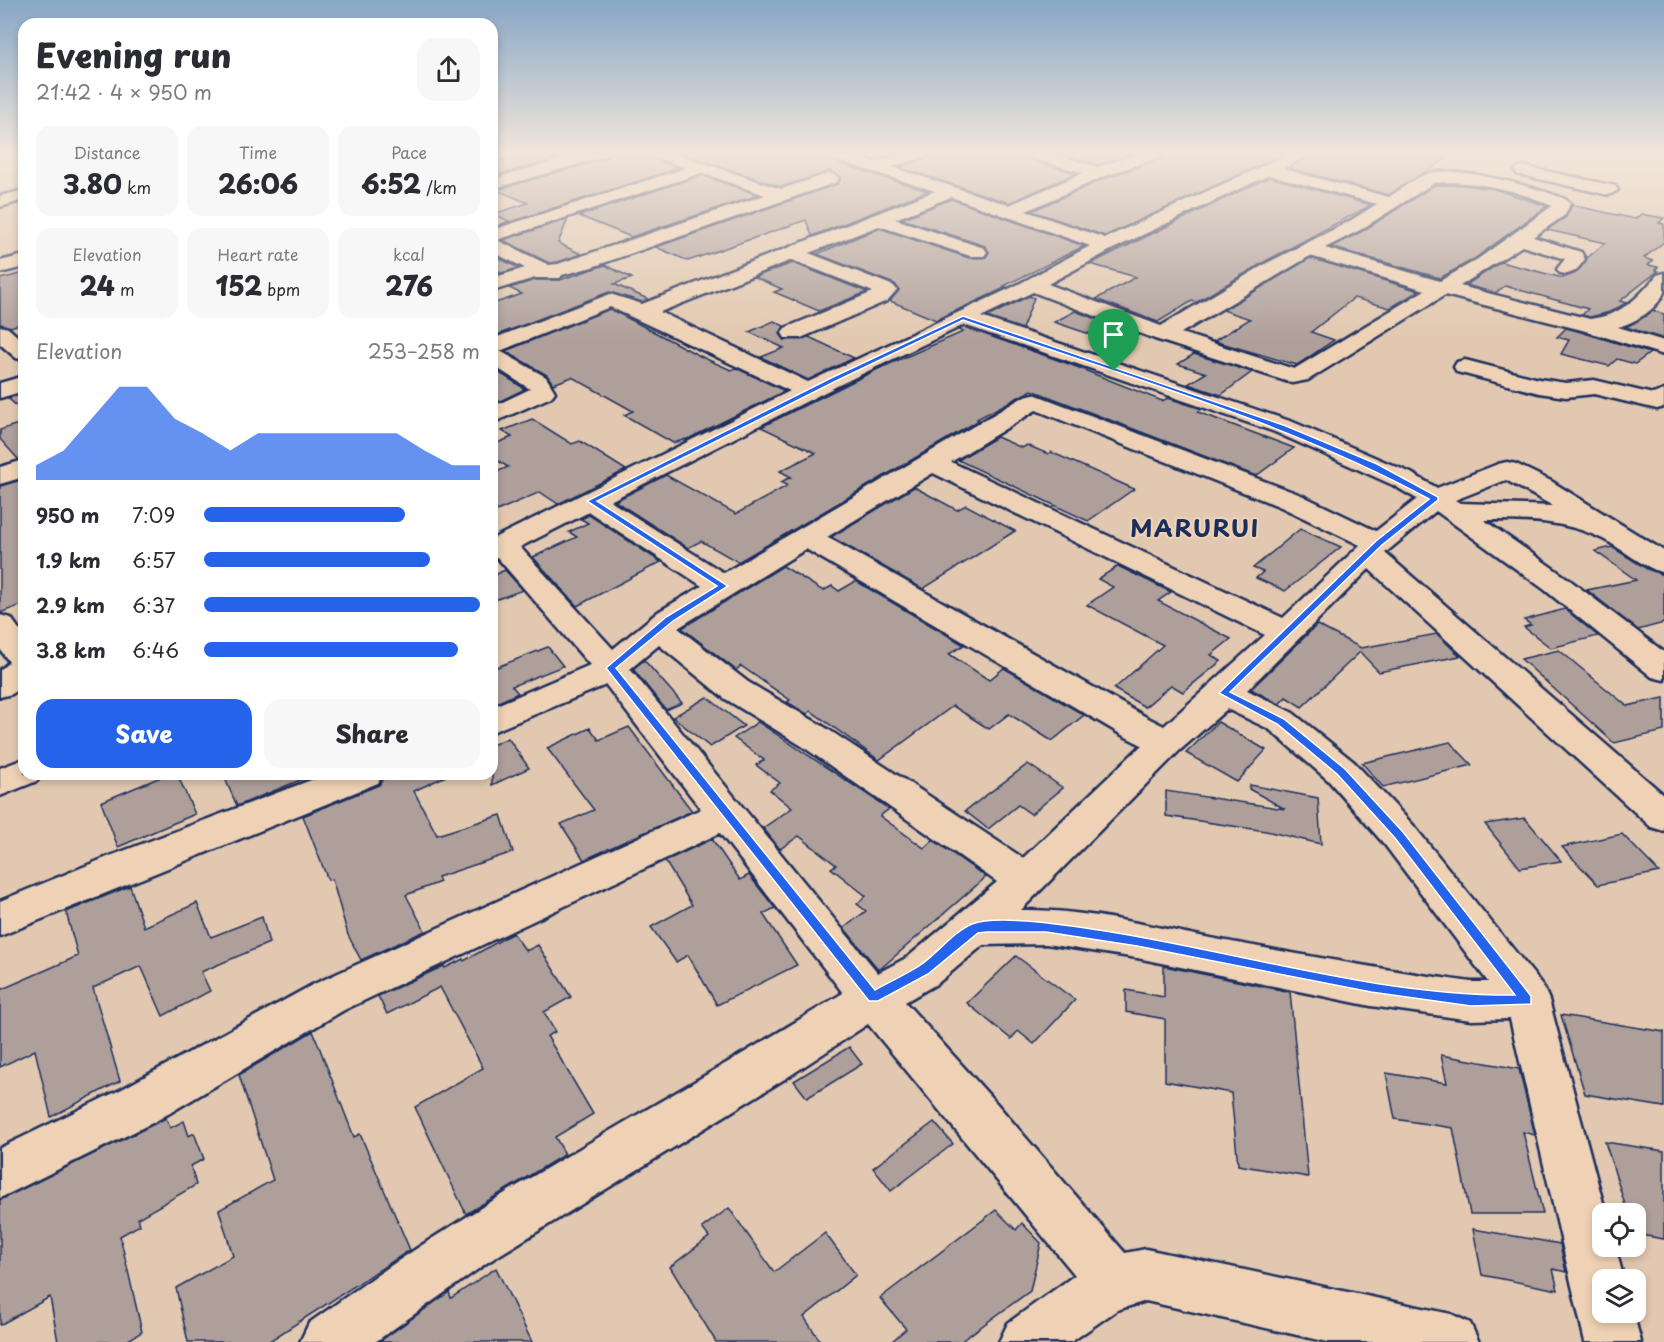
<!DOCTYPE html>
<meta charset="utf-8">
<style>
body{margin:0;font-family:"Playpen Sans",sans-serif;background:#f7f7f7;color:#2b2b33;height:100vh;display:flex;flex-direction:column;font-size:22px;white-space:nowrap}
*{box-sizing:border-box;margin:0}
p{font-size:20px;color:#7c7c81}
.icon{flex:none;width:33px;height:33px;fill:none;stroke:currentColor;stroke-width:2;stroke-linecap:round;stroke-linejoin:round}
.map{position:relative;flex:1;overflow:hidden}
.details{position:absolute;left:18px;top:18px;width:480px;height:762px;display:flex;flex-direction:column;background:#fff;border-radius:18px;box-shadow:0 3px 9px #0003}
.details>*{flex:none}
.tools{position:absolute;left:1592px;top:1203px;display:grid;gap:12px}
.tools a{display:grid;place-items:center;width:54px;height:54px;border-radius:12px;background:#fff;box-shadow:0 3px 9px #0003;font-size:30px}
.pin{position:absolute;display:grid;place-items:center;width:51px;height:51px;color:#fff;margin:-62px -26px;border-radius:50% 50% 50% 0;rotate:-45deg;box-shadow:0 0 6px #0007}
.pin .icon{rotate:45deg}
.round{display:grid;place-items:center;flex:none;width:63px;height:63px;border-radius:18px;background:#f7f7f7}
.headline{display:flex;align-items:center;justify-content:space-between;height:102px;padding:0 18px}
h1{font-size:33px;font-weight:800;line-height:45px}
.stats{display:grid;grid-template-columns:repeat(3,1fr);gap:9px;height:102px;padding:6px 18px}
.stats div{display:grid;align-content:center;border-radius:15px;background:#f7f7f7;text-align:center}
.stats b{font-size:26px;font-weight:800}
.stats small{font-size:16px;font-weight:400}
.stats p{font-size:16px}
.chart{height:168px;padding:12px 18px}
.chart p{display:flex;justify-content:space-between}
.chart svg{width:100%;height:108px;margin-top:6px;fill:#2563eb;opacity:.7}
.cta{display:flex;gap:12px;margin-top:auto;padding:12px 18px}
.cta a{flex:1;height:69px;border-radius:18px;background:#2563eb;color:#fff;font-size:24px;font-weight:800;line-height:69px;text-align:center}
.cta a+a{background:#f7f7f7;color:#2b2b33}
ul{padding:0 18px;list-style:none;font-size:20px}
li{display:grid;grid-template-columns:96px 72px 1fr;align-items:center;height:45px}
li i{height:15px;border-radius:8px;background:#2563eb}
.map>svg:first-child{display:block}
.building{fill:#ae9f9b;stroke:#1b2f5e;stroke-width:1.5}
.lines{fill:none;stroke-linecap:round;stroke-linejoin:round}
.minor-casing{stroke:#1b2f5e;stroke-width:5}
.minor{fill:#efd2b5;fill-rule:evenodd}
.route{fill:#2563eb;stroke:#fff;stroke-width:1.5;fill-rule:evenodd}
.labels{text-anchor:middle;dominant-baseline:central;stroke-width:4.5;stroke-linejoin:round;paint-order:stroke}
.district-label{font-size:24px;font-weight:bold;letter-spacing:1.5px;fill:#1b2f5e;stroke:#efd2b5}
</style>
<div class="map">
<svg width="1664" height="1342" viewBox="0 0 1664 1342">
<rect width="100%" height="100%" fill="#e2c8b0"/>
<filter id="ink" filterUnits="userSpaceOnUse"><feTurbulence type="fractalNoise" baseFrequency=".0167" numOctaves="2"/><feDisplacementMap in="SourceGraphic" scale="12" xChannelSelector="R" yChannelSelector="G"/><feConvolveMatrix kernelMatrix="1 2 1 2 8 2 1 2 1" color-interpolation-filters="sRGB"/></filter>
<g filter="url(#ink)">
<!-- building -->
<g class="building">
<polygon points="523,153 575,153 498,175 492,172 492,163"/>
<polygon points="610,153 649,153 652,158 679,168 492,228 509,221 493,214 528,203 496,190 607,158"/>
<polygon points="681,153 819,153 822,158 928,191 812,236 806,220 688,261 656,247 838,184 841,177 830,171 781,187"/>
<polygon points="930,153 1021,153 1024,158 1076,173 1009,203 899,167 927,158"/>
<polygon points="1057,153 1133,153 1098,165"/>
<polygon points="1166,153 1286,153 1105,236 1032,211 1106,178 1163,158"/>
<polygon points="1314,153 1455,153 1389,195 1289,168"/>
<polygon points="702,175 758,195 631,237 579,216"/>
<polygon points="1269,177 1371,205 1266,261 1197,302 1192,301 1158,322 1096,299 1136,277 1090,264"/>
<polygon points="1435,185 1463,185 1494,189 1547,206 1474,259 1440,278 1331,247 1361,232"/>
<polygon points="951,199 1084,246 1004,286 1007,287 936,320 890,301 899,290 895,284 817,254 879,228 969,258 986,257 989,252 985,246 902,219"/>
<polygon points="1572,205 1635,219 1641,214 1664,218 1659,223 1664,224 1664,242 1644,258 1653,261 1648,265 1658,267 1655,270 1658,271 1620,301 1626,303 1610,312 1590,317 1582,315 1588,309 1505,286 1495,293 1466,285 1501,262 1563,278 1576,273 1587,258 1605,243 1547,230 1566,217"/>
<polygon points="568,219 558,243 581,254 558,262 549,263 503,240"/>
<polygon points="492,255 519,268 502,273 492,268"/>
<polygon points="1310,258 1419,291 1390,308 1354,298 1311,332 1334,340 1297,365 1214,341 1250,319 1223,310"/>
<polygon points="793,263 867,292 819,311 774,292 782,289 754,277"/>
<polygon points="605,265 632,278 614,284 648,299 642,302 609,292 492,337 492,304 522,294 509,288 535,280 560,280"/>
<polygon points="24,273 24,323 10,327 0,324 0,279"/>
<polygon points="1029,296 1034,298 1022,329 987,317"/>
<polygon points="610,309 704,358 731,370 736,368 785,391 690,438 673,443 624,415 633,411 572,377 553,384 547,375 505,351"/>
<polygon points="1075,311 1138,335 1122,345 1054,322"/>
<polygon points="1653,311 1664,314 1664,339 1626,327"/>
<polygon points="774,321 784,326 780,334 785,340 809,337 854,358 808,380 761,357 784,348 749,332"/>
<polygon points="964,327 1069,364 1162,401 1168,398 1202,409 1198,412 1294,448 1256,476 1032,390 977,419 979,420 971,425 738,562 701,541 688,548 615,501 666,475 736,514 785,487 787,485 781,482 791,477 780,471 816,453 761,427 878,369 963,332 959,330"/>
<polygon points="1566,328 1581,332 1650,353 1635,364 1617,359 1609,366 1561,354 1569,340 1557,337"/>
<polygon points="1194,354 1252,372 1221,395 1188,384 1206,373 1178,364"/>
<polygon points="492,368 525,389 492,405"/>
<polygon points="24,393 24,413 8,398"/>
<polygon points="532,419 572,444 580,441 626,470 558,504 540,492 492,513 492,474 508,467 492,457 492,445 512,437 502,431"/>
<polygon points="24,422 24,458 18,459 0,439 0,430"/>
<polygon points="997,437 1022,448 1027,445 1048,454 1051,452 1134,489 1088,521 958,460"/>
<polygon points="24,479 24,604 0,613 0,486"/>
<polygon points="914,487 957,510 966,505 1015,531 923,589 831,537"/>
<polygon points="589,515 661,562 577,606 533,557 577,537 569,532 588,523 581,519"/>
<polygon points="1300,529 1341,547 1285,591 1256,578 1263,572 1253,568"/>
<polygon points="1612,547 1647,569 1664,575 1664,623 1638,630 1587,590 1636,580 1595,551"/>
<polygon points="783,566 823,591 832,586 839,591 856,581 964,645 949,654 989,680 1004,668 1084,715 1052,741 1009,714 989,729 953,706 879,760 811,711 807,714 787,702 790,700 741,666 736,670 682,628"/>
<polygon points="1118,566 1171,592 1158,601 1231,639 1211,655 1221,661 1183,692 1171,685 1145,707 1114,689 1163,645 1087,605 1113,587 1098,579"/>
<polygon points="505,570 523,590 492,601 492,576"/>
<polygon points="1565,609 1598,636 1551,648 1524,627 1531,625 1524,620"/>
<polygon points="1317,625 1361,648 1437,634 1460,656 1379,672 1360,652 1302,707 1286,697 1279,704 1251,689"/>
<polygon points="548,647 563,666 512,686 518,693 492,705 492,660 497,667"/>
<polygon points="1559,650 1627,706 1664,698 1664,731 1614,743 1521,659"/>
<polygon points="644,660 682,703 666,710 633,669"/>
<polygon points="707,697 744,726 710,747 673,717"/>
<polygon points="758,722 889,809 880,816 924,848 933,840 986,877 879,970 844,928 866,911 857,904 866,896 831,868 836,865 799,836 780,849 763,828 792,808 770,790 780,783 756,765 764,760 734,738"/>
<polygon points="1218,722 1266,750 1237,782 1186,753"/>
<polygon points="629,727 692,811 584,860 561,824 594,810 547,748 590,728 599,740"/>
<polygon points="508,738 529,768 492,785 492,745"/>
<polygon points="1450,742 1472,765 1383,787 1362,763"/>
<polygon points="1028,764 1063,788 1031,814 1018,805 988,829 965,811"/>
<polygon points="168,774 177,774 195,814 118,847 101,802"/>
<polygon points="223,774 315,774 237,806"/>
<polygon points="393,774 450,774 414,791 437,835 501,815 513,852 438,877 440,882 406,895 425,931 361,960 348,935 332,879 328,880 303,816 379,785 384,778"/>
<polygon points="1250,785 1318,798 1321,844 1266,831 1166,816 1166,791 1285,809 1249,789"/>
<polygon points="1525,818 1561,861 1520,868 1485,824"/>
<polygon points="1622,834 1659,872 1598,885 1562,847"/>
<polygon points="712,839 740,880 749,875 775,908 763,914 797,965 717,1005 688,955 676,962 651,927 692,905 665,861"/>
<polygon points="130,886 144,927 197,903 211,937 262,917 269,943 201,972 210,991 163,1016 141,966 93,988 120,1081 51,1117 35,1050 0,1067 0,990 78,956 66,912"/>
<polygon points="513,933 526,951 538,945 571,997 544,1012 555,1032 547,1036 593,1114 555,1137 565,1154 466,1214 415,1107 483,1068 440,987 387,1014 378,996 444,966 445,968 463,959 464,961"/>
<polygon points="1016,956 1075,1000 1034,1044 1018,1031 1011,1039 967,1003"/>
<polygon points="1164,966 1290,992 1308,1177 1238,1165 1231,1093 1165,1081 1165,1019 1126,1012 1126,990 1164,997"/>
<polygon points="1561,1015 1664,1032 1664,1107 1585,1094"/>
<polygon points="313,1031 354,1137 360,1134 410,1250 268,1342 188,1342 176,1288 233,1256 219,1210 273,1180 239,1075"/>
<polygon points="849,1047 862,1064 807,1098 794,1081"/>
<polygon points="1441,1055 1519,1069 1535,1135 1523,1132 1543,1214 1470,1214 1453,1128 1395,1119 1386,1073 1447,1083"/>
<polygon points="166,1118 170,1128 184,1121 189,1136 194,1133 204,1159 191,1166 196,1185 138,1218 140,1225 120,1236 142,1332 125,1342 58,1342 50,1297 0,1325 0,1200"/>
<polygon points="934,1122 953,1144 891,1191 873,1168"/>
<polygon points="1605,1142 1664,1151 1664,1239 1635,1234 1635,1214 1628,1214"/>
<polygon points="729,1208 774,1272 825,1233 856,1275 804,1317 821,1342 716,1342 670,1267 709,1237 702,1228"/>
<polygon points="996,1210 1016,1230 1022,1223 1041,1243 1030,1291 960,1342 891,1342 906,1329 880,1298"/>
<polygon points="1473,1229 1560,1244 1566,1272 1553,1269 1558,1290 1482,1275"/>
<polygon points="496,1268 532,1342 379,1342 449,1292 451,1298"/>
</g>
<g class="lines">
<!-- minor casing -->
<g class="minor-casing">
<g id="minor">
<polygon points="583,153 608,153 606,156 492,189 492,179"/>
<path d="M651 153H674L781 189 831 173 839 178 837 182 592 267 562 275 560 278H535L492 291V278L525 268 492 252V230L686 168 653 156ZM702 173 765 195 558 264 549 265 497 240Z"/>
<path d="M821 153H846L875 162 904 153H928L926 156 892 167 1009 205 1083 173 1025 156 1023 153H1049L1098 167 1140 153H1164L1162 156 1105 176 1026 211 1105 238 1291 153H1312L1283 169 1389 197C1400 190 1412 180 1424 175 1450 163 1541 188 1567 200L1570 204 1565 215 1533 237 1581 252 1585 259C1578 269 1573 276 1560 273L1557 269 1565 259 1522 246 1460 286 1590 319C1622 315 1638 298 1657 275L1664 273C1664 278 1664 287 1664 292 1658 309 1634 323 1618 327L1664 341V355L1582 330 1445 295 1308 380 1292 383 1155 339 1033 292 981 317 1293 422 1411 473 1437 488 1498 464 1507 462 1516 464 1551 481 1664 551V573C1642 567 1623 549 1603 539 1565 520 1526 520 1484 520L1567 578 1664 652V680L1652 677 1545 590 1436 511 1385 553 1664 795V831L1651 827 1369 569 1247 690 1293 713 1354 762 1413 825 1543 986 1549 1000 1606 1214H1602V1246H1615L1624 1280H1602V1312H1633L1641 1342H1585L1510 1019 1471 1020 1371 1006 1137 958 1046 944 983 945 938 983 905 1002 997 1104 1125 1253 1146 1249 1451 1314 1470 1323 1479 1342H1328L1146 1301 1117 1310 1071 1342H999L1008 1323 1075 1275 868 1024 791 1075 488 1262 375 1342H300L309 1323C356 1290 403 1256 452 1226 580 1145 714 1073 843 993L720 833 344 1010 156 1121 0 1198V1148L122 1089 314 984 701 809 606 685 492 732V707L590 665 497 557 492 559V539L790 391 610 307 500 351 546 377 555 392 551 397 492 423V407L530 389 492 365V339L610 294 642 304 935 191 823 156ZM1269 175 1377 204 1348 222 1267 263 1161 326 1048 284 1113 249ZM1434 183C1470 179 1519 190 1552 206L1475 261 1440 281 1325 248 1360 230ZM951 197 1090 246 1013 287 808 382 660 312 792 260 873 292 785 328 782 333 785 338H801L887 301 897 290 894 286 809 253 879 226 970 256H984L987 252 984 248 895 219ZM1310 256 1425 290 1294 369 1181 333ZM964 325 1275 432 1393 485 1417 499 1376 531 1301 495 1034 394 1025 396 724 573 610 501 841 384ZM1036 410 1281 507 1360 545 1283 618 951 462ZM933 473 1265 635 1164 726 1146 717 827 537ZM1506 480 1553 506 1460 503 1455 500ZM589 512 702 586 658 612 613 649 520 547ZM806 549 1122 735 1142 745 1023 858 826 728 748 682 678 628ZM659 645 724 698 802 746 997 882 908 957 878 973 630 669ZM1227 709 1269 729 1328 780 1385 845 1488 982H1471C1383 970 1297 954 1210 938 1149 926 1084 909 1021 910L1179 751Z"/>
<polygon points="1523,166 1615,186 1618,190 1609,195 1517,174 1515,171 1517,168"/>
<polygon points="24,190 24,200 0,207 0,196"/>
<polygon points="24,255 24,267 0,273 0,261"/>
<polygon points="0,326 8,328 24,342 24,360 16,358 0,344"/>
<polygon points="1465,360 1539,379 1566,383 1594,380 1653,394 1664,390 1664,407 1657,409 1594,394 1566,397 1539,393 1457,372 1454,367 1457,362"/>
<polygon points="24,376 24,391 0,398 0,383"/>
<polygon points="24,460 24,477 0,484 0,467"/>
<polygon points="0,615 11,618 24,636 24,686 12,694 0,697 0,670 9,662 0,649"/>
<polygon points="24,759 24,774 41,774 37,781 0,796 0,768"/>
<polygon points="327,774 383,774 378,783 0,936 0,901 110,856"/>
</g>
</g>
<!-- minor -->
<use href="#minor" class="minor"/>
</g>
</g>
<!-- sky -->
<linearGradient id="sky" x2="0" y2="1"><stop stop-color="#88a6c6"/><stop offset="0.45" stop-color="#f2e6db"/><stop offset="1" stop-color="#f2e6db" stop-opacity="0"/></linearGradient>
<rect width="1664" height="341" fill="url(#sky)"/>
<!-- route -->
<path class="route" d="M963 316 1286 426 1377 464 1438 497V500L1382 545 1230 692 1284 719 1345 769 1403 832 1531 996V1004L1471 1006 1371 992 1137 946 1046 932H987L978 933 928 974 878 1001H869L606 668 666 617 717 586 587 501 831 378ZM963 320C1120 375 1283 420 1429 499L1376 541 1219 693 1277 724 1337 774 1395 838 1515 995C1376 996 1236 951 1099 930 1070 926 998 914 972 924 953 932 937 954 919 966 905 975 889 982 875 990L616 668 673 621 728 586 597 501 836 381Z"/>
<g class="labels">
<!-- district labels -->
<g class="district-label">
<text x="1195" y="527">MARURUI</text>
</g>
</g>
</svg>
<div class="tools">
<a><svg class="icon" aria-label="locate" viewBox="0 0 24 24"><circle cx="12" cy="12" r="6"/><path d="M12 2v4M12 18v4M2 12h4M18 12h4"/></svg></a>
<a><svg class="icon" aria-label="layers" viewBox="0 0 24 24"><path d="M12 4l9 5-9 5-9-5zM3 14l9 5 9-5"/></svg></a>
</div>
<div class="pin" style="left:1114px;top:371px;background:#1e9e55"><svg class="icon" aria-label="arrive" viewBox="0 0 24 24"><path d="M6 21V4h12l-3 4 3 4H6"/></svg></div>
<section class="details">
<div class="headline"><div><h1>Evening run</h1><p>21:42 · 4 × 950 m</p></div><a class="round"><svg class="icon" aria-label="share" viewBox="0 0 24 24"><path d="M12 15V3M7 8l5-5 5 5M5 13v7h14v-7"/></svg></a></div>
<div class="stats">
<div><p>Distance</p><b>3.80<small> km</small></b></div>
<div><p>Time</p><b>26:06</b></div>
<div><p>Pace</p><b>6:52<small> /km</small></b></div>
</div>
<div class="stats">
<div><p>Elevation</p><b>24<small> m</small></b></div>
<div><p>Heart rate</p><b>152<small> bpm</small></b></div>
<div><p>kcal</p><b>276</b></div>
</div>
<div class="chart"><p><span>Elevation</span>253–258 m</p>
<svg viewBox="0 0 160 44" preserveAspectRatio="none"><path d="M0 44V38L10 32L20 19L30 6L40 6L50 19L60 25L70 32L80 25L90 25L100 25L110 25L120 25L130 25L140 32L150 38L160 38V44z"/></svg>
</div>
<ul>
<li><b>950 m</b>7:09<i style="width:73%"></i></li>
<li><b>1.9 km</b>6:57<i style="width:82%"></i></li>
<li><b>2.9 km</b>6:37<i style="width:100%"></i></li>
<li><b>3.8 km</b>6:46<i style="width:92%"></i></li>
</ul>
<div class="cta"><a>Save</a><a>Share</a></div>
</section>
</div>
